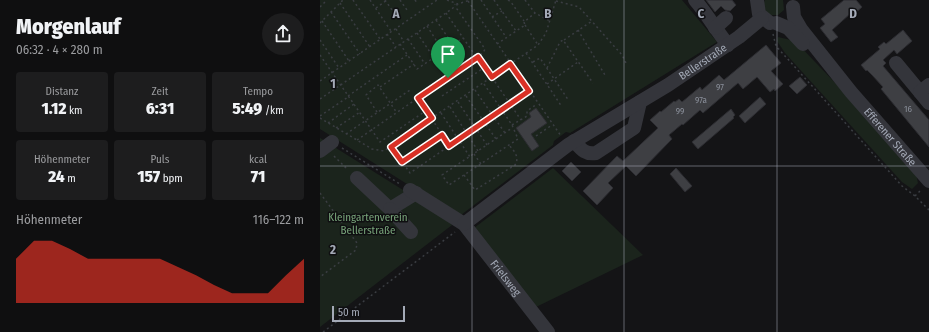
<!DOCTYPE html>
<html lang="de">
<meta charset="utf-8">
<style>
body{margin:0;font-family:"Fira Sans Condensed",sans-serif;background:#1d1d1e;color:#f1f3f6;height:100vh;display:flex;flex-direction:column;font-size:15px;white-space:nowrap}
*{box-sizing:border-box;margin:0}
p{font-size:13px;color:#9b9c9f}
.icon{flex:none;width:22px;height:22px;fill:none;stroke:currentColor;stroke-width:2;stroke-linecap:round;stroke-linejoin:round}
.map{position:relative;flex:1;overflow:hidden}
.drawer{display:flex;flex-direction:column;background:#0f0f10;width:320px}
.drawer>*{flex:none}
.scale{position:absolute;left:12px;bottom:10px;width:73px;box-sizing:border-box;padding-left:4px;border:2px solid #a4aab7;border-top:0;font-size:11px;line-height:14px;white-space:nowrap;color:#a4aab7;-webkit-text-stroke:3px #0f0f11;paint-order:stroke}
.pin{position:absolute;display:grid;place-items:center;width:34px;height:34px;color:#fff;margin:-41px -17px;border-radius:50% 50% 50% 0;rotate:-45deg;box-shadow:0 0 4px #0007}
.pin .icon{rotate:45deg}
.round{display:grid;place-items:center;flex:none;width:42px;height:42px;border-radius:21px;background:#1d1d1e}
.head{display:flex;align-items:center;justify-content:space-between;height:68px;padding:0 16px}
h1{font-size:22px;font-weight:800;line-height:30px}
.figures{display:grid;grid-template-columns:repeat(3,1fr);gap:6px;height:68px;padding:4px 16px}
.figures div{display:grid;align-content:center;border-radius:4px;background:#1d1d1e;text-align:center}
.figures b{font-size:17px;font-weight:800}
.figures small{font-size:11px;font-weight:400}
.figures p{font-size:11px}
.chart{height:112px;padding:8px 16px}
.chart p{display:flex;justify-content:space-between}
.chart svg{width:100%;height:72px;margin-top:4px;fill:#d93025;opacity:.7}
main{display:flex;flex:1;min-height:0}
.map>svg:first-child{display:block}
.green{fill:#1b241c}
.building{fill:#3e3f43;stroke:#2d2d32}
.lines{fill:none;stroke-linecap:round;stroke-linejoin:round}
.path{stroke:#3a3d42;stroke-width:1.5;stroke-dasharray:2 3;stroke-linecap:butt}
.minor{stroke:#34353b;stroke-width:14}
.route-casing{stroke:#fff;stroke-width:8}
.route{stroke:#d93025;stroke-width:5}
.grid{fill:none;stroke:#a4aab7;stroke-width:1;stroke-opacity:0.55}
.labels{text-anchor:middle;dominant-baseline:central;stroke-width:3;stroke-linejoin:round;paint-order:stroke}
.number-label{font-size:9px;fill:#8a8f9a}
.street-label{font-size:11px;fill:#a4aab7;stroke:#0f0f11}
.park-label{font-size:11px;fill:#79a57b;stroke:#0f0f11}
.grid-label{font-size:13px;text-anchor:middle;font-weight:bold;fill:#a4aab7;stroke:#0f0f11;stroke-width:3;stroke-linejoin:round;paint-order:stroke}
</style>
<main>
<section class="drawer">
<div class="head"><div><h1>Morgenlauf</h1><p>06:32 · 4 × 280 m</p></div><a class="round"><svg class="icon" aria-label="share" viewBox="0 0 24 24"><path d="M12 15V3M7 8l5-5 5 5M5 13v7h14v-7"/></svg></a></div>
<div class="figures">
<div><p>Distanz</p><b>1.12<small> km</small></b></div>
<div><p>Zeit</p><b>6:31</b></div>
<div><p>Tempo</p><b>5:49<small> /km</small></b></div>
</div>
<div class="figures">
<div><p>Höhenmeter</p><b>24<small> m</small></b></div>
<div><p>Puls</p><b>157<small> bpm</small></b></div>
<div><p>kcal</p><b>71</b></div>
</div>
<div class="chart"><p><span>Höhenmeter</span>116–122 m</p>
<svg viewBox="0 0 160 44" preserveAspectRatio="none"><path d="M0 44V17L10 6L20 6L30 11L40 17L50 17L60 17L70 17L80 17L90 22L100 27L110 33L120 38L130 38L140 38L150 27L160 17V44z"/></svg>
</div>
</section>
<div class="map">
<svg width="609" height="332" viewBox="0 0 609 332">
<rect width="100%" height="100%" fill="#141416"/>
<!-- green -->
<g class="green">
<polygon points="0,0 362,0 397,42 250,133 246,132 234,141 233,145 141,215 136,215 0,129"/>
<path d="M445 0H463L464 10 458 15H450C445 11 442 7 445 0Z"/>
<polygon points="458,37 475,41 520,88 596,174 598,183 592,189 582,182 465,53 457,41"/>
<polygon points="0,138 115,210 132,225 0,327"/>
<polygon points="233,168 323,255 216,307 154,228"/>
</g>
<!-- building -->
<g class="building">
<polygon points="386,0 412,0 416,5 410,11 405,10 401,6 395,12"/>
<polygon points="524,0 536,0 542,7 533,15 531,13 512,30 518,37 511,42 500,28 505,24 501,19"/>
<polygon points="583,30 592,41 577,54 574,50 563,60 566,63 563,66 609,120 609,147 561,89 563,87 552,75 547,70 546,71 541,65 560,49 558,47 564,42 566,44"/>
<polygon points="446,45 461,63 451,71 463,84 455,91 454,89 450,92 437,77 423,89 418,83 383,113 380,110 363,125 362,124 349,135 352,139 316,176 306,166 288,183 293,188 277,205 263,191 297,156 303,161 338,128 330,120 340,111 341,112 354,101 355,102 359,99 362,102 380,87 382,90 399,75 404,80"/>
<polygon points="480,77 487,85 477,94 469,86"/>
<polygon points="440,97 446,104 425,123 419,116"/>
<polygon points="216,108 227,123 211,134 219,146 212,151 196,128 211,117 209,113"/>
<polygon points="411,109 415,115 413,117 414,118 378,149 372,142"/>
<polygon points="251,162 261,172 252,181 242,171"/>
<polygon points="356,168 372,186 365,192 350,174"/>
</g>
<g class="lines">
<!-- path -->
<g class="path">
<polyline points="33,0 60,39"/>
<polyline points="50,0 71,31"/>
<polyline points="65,0 77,17"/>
<polyline points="80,0 87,10"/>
<polyline points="95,0 97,3"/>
<polyline points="127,0 138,4 150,0"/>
<polyline points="161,0 186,37"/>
<polyline points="174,0 196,31"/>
<polyline points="188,0 191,2 204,21"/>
<polyline points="205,0 215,13 230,21"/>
<polyline points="148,1 241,136"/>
<polyline points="236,1 259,7 302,55 306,63"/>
<polyline points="20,3 50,47"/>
<polyline points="0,7 7,0"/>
<polyline points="56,8 67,0"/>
<polyline points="11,12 40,54"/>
<polyline points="126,13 157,58"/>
<polyline points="172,17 182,11"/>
<polyline points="116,20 133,45"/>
<polyline points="2,21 29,61"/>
<polyline points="0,23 23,0"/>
<polyline points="205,25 218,45"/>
<polyline points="107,26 123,51"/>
<polyline points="76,29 84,42"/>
<polyline points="258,30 285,75"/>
<polyline points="97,33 114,58"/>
<polyline points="67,34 76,47"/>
<polyline points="453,34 456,46 582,186 595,196 609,210"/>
<polyline points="88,39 105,64"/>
<polyline points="0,40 19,68"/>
<polyline points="244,40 272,21"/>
<polyline points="80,44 97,69 143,38"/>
<polyline points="177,44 205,25 204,22 215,13"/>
<polyline points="206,53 242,107"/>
<polyline points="0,55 60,142 107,110"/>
<polyline points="158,57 201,120"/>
<polyline points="213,62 220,58 249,101"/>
<polyline points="227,68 240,42 243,40 273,83"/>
<polyline points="0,81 117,0"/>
<polyline points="164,84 192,125 198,139 129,185 122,175 192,128"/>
<polyline points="227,84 258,62"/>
<polyline points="60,87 94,64"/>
<polyline points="155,90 185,133"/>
<polyline points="28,96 87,55"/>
<polyline points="122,96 165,67"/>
<polyline points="146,96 176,139"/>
<polyline points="99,98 112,118"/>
<polyline points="0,99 126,13 133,8 135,4"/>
<polyline points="138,102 167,145"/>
<polyline points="130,107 158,151"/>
<polyline points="57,112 46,95 58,85 77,113"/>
<polyline points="121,113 150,157"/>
<polyline points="0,116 28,97"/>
<polyline points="0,118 52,149 64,151 218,45 226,33 236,0"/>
<polyline points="112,119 129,146"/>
<polyline points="8,123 34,104"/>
<polyline points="192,125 207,116 207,111 217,104"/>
<polyline points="16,128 40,112"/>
<polyline points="26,134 90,90"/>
<polyline points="216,136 232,125"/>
<polyline points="37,140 163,53 165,49 137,9 137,4"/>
<polyline points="72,147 90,173 209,91"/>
<polyline points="22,148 80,184"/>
<polyline points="154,154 161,164"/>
<polyline points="14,156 28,170"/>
<polyline points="82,162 122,135"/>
<path d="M144 175 155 190 195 165C200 157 194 151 189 145"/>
<polyline points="0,193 37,243 36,250 0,277"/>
<polyline points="595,196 601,190"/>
<polyline points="3,332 135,232"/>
</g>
<!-- minor -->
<g class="minor">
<path d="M375 0C387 14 396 30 408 45"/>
<polyline points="437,0 439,14 450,23"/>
<path id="s1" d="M473 7 474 17 481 29 531 92 609 181"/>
<polyline points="456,23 468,28 483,44"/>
<polyline points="395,28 406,18"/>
<polyline points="576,63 600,92"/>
<polyline points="609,85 600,92 609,103"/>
<path d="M254 141C261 149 265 155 276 153L314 128 320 102"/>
<polyline points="0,151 12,142"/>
<polyline points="37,178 70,209 96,193"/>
<path id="s2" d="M90 190 144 224 228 332"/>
<polyline points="70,209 91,232"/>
<path id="s3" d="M144 224 248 145 348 85 419 37 442 18"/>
</g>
</g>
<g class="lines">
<!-- route casing -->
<g class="route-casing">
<polygon id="route" points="158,57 172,77 190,64 209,91 129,146 122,135 82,162 71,147 112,118 98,98"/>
</g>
<!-- route -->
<use href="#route" class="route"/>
</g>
<!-- grid -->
<path class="grid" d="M152 0V332M304 0V332M457 0V332M0 166H609"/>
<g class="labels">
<!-- number labels -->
<g class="number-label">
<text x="400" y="87">97</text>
<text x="381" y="100">97a</text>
<text x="588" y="109">16</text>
<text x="360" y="111">99</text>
</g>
<!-- street labels -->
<g class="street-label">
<text stroke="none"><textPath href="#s3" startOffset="289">Bellerstraße</textPath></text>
<text stroke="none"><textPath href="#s1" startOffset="164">Efferener Straße</textPath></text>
<text stroke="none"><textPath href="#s2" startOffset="132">Frielsweg</textPath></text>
</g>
<!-- park labels -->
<g class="park-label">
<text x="48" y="217">Kleingartenverein<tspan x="48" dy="13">Bellerstraße</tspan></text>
</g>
</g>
<g class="grid-label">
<text x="76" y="18">A</text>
<text x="228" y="18">B</text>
<text x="381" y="18">C</text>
<text x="533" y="18">D</text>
<text x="13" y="88">1</text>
<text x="13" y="254">2</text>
</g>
</svg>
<div class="scale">50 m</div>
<div class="pin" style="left:128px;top:78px;background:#1e9e55"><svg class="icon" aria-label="arrive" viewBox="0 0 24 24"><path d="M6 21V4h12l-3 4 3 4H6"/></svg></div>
</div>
</main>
